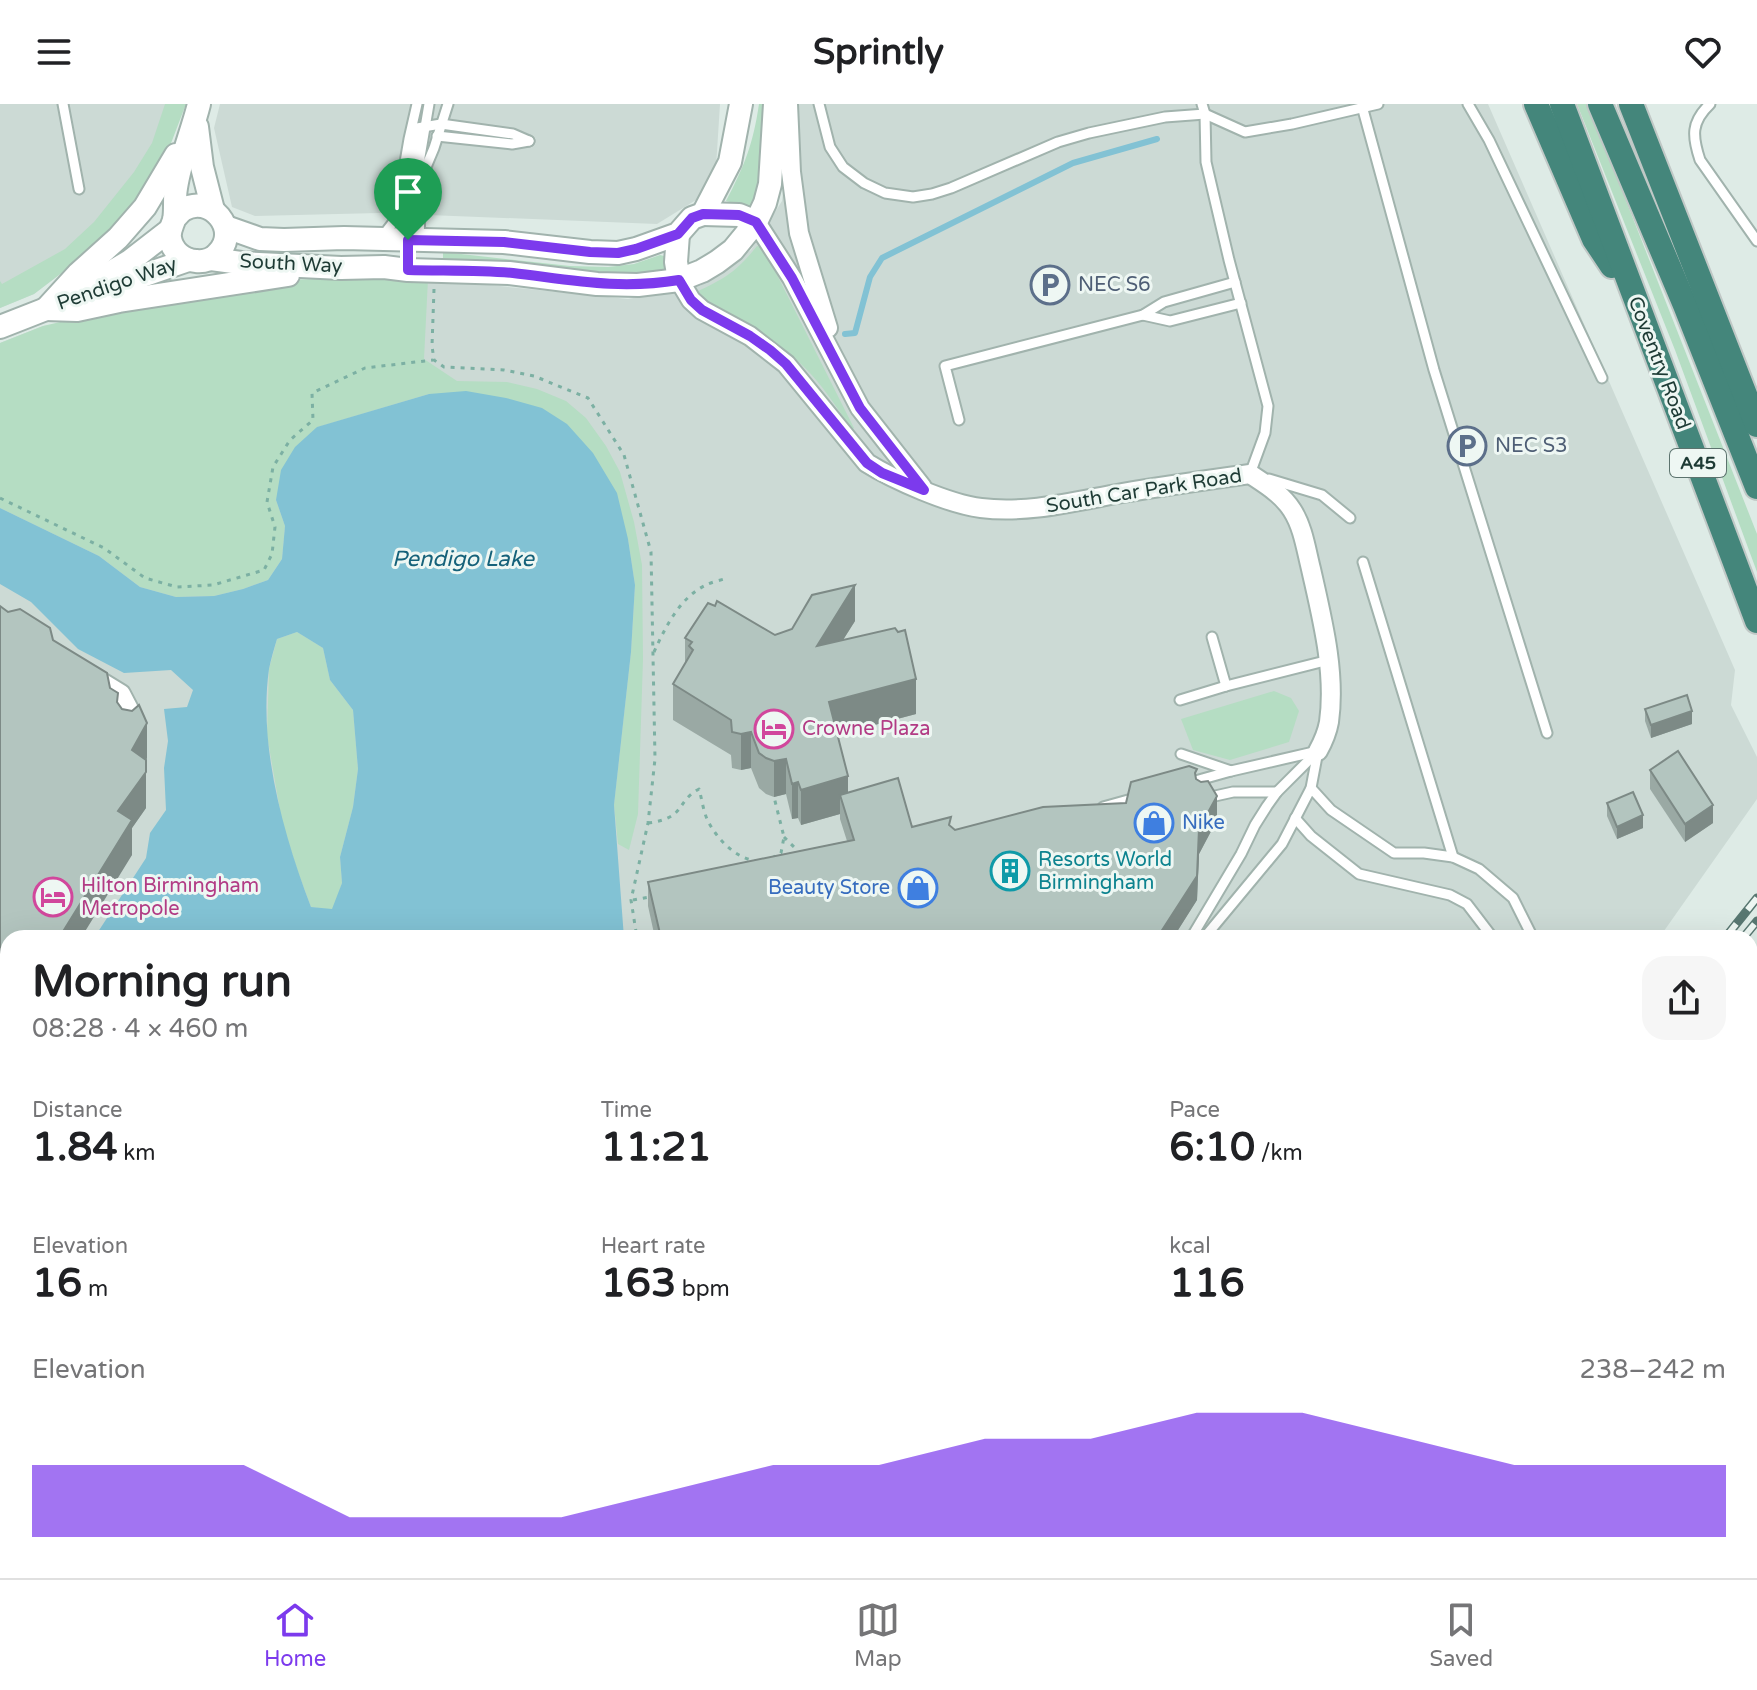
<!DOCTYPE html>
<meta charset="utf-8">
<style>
body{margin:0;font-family:"Varela Round",sans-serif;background:#f6f6f6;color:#202124;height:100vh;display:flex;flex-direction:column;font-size:30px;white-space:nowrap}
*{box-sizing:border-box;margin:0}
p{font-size:26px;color:#757577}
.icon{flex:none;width:44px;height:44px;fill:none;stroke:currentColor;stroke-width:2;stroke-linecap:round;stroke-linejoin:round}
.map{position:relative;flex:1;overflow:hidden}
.drawer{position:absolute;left:0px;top:826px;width:1758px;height:648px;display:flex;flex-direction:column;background:#fff;border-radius:24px 24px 0 0;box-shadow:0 8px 32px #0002}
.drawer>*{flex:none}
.pin{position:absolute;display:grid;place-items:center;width:68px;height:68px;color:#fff;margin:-82px -34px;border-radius:50% 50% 50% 0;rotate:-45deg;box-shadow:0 0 8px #0007}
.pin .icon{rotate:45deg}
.round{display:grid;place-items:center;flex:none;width:84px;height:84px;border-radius:24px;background:#f6f6f6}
.head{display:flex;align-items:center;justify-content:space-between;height:136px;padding:0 32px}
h1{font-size:44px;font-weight:700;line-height:60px}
.metrics{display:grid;grid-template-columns:repeat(3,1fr);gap:12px;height:136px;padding:8px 32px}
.metrics div{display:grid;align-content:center}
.metrics b{font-size:40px;font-weight:700}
.metrics small{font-size:22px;font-weight:400}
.metrics p{font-size:22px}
.chart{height:224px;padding:16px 32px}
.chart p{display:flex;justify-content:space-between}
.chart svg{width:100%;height:144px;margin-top:8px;fill:#7c3aed;opacity:.7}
header{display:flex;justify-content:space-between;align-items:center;height:104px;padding:0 32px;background:#fff;font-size:36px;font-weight:700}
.dock{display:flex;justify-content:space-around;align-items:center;height:112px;border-top:2px solid #e0e0e0;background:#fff;font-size:22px;color:#757577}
.dock a{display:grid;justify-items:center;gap:4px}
.dock .selected{color:#7c3aed}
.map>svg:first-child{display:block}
.built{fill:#ccdad5}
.green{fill:#b5ddc3}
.water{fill:#82c2d4;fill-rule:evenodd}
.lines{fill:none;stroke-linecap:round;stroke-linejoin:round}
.stream{stroke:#82c2d4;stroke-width:6}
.service-casing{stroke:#a1b3ad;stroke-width:13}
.minor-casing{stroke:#a1b3ad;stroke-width:22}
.tertiary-casing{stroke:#a1b3ad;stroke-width:26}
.trunk-casing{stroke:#c0c8c6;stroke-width:28}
.path{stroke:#7cb0a3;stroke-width:3;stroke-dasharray:4 6;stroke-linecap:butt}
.service{stroke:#fff;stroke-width:9}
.minor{stroke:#fff;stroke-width:18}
.tertiary{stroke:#fff;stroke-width:22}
.trunk{stroke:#44867b;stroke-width:24}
.rail-casing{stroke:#587771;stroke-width:9}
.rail{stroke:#eef7f3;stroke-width:6;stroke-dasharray:18;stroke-linecap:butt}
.wall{fill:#9aa9a4}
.shaded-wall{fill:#7d8a86}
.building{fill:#b3c5bf;stroke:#7d8a86;stroke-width:2}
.route-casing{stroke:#fff;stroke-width:16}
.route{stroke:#7c3aed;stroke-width:10}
.labels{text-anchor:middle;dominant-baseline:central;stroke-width:6;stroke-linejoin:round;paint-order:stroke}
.shield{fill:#eef7f3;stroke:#5c736e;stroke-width:2}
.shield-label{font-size:18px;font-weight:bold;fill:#1e3b35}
.street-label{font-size:20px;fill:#1e3b35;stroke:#eef7f3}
.service-label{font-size:20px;fill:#4e5e75;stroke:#eef7f3;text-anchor:start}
.hotel-label{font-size:20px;fill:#b23c85;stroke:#eef7f3;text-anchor:start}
.shop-label{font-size:20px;fill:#366cbe;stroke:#eef7f3;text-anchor:start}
.culture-label{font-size:20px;fill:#0d838f;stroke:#eef7f3;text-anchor:start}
.water-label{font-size:22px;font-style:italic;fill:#16627a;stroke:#eef7f3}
</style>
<header><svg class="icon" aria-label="menu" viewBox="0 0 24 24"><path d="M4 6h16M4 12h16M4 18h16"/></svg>Sprintly<svg class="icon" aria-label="heart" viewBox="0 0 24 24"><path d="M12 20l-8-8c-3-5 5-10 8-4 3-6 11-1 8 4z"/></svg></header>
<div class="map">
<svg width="1757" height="1474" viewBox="0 0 1757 1474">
<rect width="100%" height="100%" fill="#deebe6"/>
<!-- built -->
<g class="built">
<polygon points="0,0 172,0 114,129 34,190 0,204"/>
<polygon points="220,0 720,0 716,63 696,96 657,120 379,109 255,112 232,103 214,24"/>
<polygon points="793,0 1488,0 1735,566 1731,601 1757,653 1757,695 1659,834 8,834 8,1466 1274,1466 1269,1474 0,1474 0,239 43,222 400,172 628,195 700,182 751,146 782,97"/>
<polygon points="1757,1043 1757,1474 1290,1474 1296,1466 1750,1466 1750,1046"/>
</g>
<!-- green -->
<g class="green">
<polygon points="165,0 186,0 165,55 114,129 34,190 0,204 0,177 2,180 65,145 94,118 134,68 152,39"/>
<path d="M759 0H767L763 66 752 104 726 97C745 61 753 40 759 0Z"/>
<polygon points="1577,0 1588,0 1757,430 1757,468 1675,246"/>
<path d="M757 142 763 143 854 324 852 326C837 304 822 280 803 262 773 232 737 213 701 193L698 187C726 174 737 167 757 142Z"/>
<polygon points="443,148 570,162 608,163 634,160 660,151 664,152 665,170 621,176 443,157"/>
<polygon points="400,172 428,175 424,255 457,277 507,278 537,285 566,297 586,314 606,342 620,368 634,418 642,461 643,555 638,710 629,746 618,740 614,701 631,548 635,481 628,435 429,290 318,323 276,396 285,422 282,455 268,476 243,485 214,492 176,493 140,483 99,452 0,404 0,239 43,222 150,197 286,176"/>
<polygon points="297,528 323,544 330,576 353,606 358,665 353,703 340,753 342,779 333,806 311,803 298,768 282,718 267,631 269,565 277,535"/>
<polygon points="1274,587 1291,594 1299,607 1289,638 1230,656 1193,646 1181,615"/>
<polygon points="0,1021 8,1024 8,1227 0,1229"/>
<polygon points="8,1338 8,1416 0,1411 0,1341"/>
<polygon points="120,1466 301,1466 285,1474 132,1474"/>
<polygon points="395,1466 431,1466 443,1474 313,1474 323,1470 362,1473"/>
</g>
<!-- water -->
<g class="water">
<path d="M466 287 506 294 542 304 567 320 593 349 617 389 628 435 635 481 631 548 614 701 624 834H94L146 754 150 729 166 706 164 664 168 637 164 605 187 603 193 586 171 566 124 569 78 545 31 498 0 480V404L99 452 140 483 176 493 214 492 243 485 268 476 282 455 285 422 276 396 281 366 295 343 317 323 429 290ZM297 528 323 544 330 576 353 606 358 665 353 703 340 753 342 779 332 805 311 803C284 732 258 642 269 565 271 555 274 545 277 535Z"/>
<polygon points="8,1227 8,1338 0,1341 0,1229"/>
</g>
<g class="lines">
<!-- stream -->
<polyline class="stream" points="845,230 855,229 870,173 882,154 1073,59 1157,35"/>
<!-- service casing -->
<g class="service-casing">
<g id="service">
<polyline points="63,0 79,85"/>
<polyline points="819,0 830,43 843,63 864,79 885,89 913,93 932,90 951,84 1058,38 1089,29 1165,13 1205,10 1245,28 1292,20 1378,0"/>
<polyline points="1202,0 1205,10 1206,58 1229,156 1268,302 1265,329 1250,370"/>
<polyline points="1468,0 1489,36 1602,274"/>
<path d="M1710 0C1691 18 1692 32 1700 56L1757 137"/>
<polyline points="1362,2 1434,266 1547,629"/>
<polyline points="437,32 512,40 529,37"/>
<polyline points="421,72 420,53 429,0"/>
<polyline points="398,97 407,89 417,24 441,20 513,30 529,37"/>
<polyline points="382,133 395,116 409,35 417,0"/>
<polyline points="419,136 421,75 434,44 448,0"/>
<polyline points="1143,211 1170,217 1241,199"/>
<polyline points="959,316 945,262 1143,211 1164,198 1235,178"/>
<polyline points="1269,375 1322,391 1350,414"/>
<polyline points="1363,458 1453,753"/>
<polyline points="1212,533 1226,582"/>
<polyline points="1180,596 1226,582 1329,556"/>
<polyline points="1181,650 1231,667 1318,647"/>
<polyline points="1188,679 1231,667"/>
<polyline points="1311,684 1331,706 1394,749 1424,749 1453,753 1479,765 1513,794 1533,834"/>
<polyline points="1206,694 1233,688 1277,688"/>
<polyline points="1103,703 1139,693"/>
<polyline points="1295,714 1311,732 1359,770 1450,791 1467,800 1493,834"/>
<polyline points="1191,834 1241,750 1255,721 1267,702 1277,688 1318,647"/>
<polyline points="1204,834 1282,740 1311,684 1318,647"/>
<polyline points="1750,1196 1757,1193"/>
<polyline points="1750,1232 1757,1235"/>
<polyline points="1750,1324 1757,1329"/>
<polyline points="1524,1466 1534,1474"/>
<polyline points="1582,1466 1586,1474"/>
<polyline points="570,1474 578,1466"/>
<polyline points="1132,1474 1139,1466"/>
</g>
</g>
<!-- minor casing -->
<g class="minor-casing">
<g id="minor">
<polyline points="788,0 791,68 799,129 828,224"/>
<polyline points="756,118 792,174 860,304 922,383"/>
<path d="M679 176 691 196 702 206 750 232 786 260 867 359C894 376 949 400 981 404 1028 410 1076 397 1122 389 1164 382 1207 376 1250 370 1265 380 1282 390 1292 406 1303 423 1306 445 1311 465 1322 514 1336 568 1329 618 1327 629 1323 638 1318 647"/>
<polyline points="90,571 121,590 133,613 129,629"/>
</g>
</g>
<!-- tertiary casing -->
<g class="tertiary-casing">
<g id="tertiary">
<polyline points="197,23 202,63 213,106"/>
<polyline points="703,110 739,111 756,118"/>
<path d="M174 115C177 112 180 108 183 106 210 89 241 126 218 149 213 155 204 158 196 157 183 156 172 147 170 134 169 127 172 122 174 116 176 106 174 95 176 84 180 56 192 28 199 0"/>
<polyline points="226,123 260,135 284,136 344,134 504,138 590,148 618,149 636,145 678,130 692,114 703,110 730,58 741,0"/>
<polyline points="678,130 676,158 679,176"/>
<polyline points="211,155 241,159 341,164 384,163 408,166 509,169 597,180 638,181 679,176 702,167 717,158 733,146 756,118 765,99 770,80 775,0"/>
<polyline points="93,179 130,157 170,126"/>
<polyline points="46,205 77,206 119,197 288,171"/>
<polyline points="46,205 78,170 118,134 145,103 176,51"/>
<polyline points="0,223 46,205 188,156"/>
</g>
</g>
<!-- trunk casing -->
<g class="trunk-casing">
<g id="trunk">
<polyline points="1536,0 1594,135 1612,162"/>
<polyline points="1562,0 1757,517"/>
<polyline points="1600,0 1685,201 1757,383"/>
<polyline points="1631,0 1757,321"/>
</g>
</g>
<!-- path -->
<g class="path">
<polyline points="434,185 432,242 434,256 444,263 504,266 534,272 588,294 624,351 651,448 655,655 648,719 631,796 637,834"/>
<polyline points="0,394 104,444 145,474 177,483 213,481 264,466 272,450 275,423 267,398 273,363 290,336 313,316 312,289 365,264 433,256"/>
<path d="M654 548C665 524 679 495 704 482 711 478 721 476 728 474"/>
<path d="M648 719C687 714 675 698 699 685 702 695 703 707 708 717 717 735 736 755 757 757"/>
<polyline points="784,733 794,743 795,749"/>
<polyline points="772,754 781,749 784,733 774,693"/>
<polyline points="633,796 649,793"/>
<polyline points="1750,957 1757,949"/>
<polyline points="1750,981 1757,974"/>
<polyline points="0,1376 8,1376"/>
<polyline points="111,1466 123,1474"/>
<polyline points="457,1466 459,1474"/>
<polyline points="302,1474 317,1466"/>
<polyline points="617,1474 624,1466"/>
</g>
<!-- service -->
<use href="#service" class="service"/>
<!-- minor -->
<use href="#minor" class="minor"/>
<!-- tertiary -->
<use href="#tertiary" class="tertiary"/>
<!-- trunk -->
<use href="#trunk" class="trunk"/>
<!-- rail casing -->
<g class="rail-casing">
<g id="rail">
<polyline points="1725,834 1757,794"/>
<polyline points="1743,834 1757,817"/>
<polyline points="1219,1474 1225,1466"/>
<polyline points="1238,1474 1244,1466"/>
</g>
</g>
<!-- rail -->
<use href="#rail" class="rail"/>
</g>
<!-- wall -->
<g class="wall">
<polygon points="0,502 53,536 110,584 147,654 146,658 146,704 132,724 132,751 8,834 8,989 0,983"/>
<polygon points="855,517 843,536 916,610 837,631 848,688 912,723 951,723 955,726 1126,699 1197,676 1217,716 1199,750 1197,796 1173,834 655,834 648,802 648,778 847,737 840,715 840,710 801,721 798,714 792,715 786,690 774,693 766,690 759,684 751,664 741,666 732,664 731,651 673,616 673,580 685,560 685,534 775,531"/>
<polygon points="1645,605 1692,620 1651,634 1645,617"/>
<polygon points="1650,666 1713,719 1685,738 1650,685"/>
<polygon points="1607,699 1643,724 1617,735 1607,712"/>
<polygon points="1750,1237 1757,1240 1757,1311 1750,1308"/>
</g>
<!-- shaded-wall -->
<g class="shaded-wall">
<polygon points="855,481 855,517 817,577 817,542"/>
<polygon points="916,575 916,610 829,633 829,598"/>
<polygon points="1692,607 1692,620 1651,634 1651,621"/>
<polygon points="147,619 147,654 132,682 132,646"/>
<polygon points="751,628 751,664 741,666 741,630"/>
<polygon points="786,655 786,690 774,693 774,657"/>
<polygon points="146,668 146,704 132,724 132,751 81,834 59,834 118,707"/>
<polygon points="848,672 848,708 840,691 840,710 801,721 801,686"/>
<polygon points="798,678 798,714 792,715 792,680"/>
<polygon points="1217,692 1217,716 1199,750 1197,796 1173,834 1157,834 1199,725"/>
<polygon points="1713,701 1713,719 1685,738 1685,720"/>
<polygon points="1643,711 1643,724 1617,735 1617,723"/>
<polygon points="1027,1466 1044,1466 1039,1474 1022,1474"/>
<polygon points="1522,1466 1527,1466 1527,1474 1516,1474"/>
</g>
<!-- building -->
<g class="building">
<polygon points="855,481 817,542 895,524 898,528 905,526 916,575 829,598 848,672 801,686 798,678 792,680 786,655 774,657 766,654 759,649 751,628 741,630 732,628 731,616 673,580 693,546 689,542 692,538 685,534 708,499 715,502 717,497 775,531 792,525 812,491"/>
<polygon points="0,502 8,508 20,505 50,524 53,536 107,569 110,584 118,589 117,598 122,605 132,607 139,601 147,619 132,646 146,656 146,668 118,707 132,716 59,834 8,834 8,953 0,947"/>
<polygon points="1687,591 1692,607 1651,621 1645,605"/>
<polygon points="1678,647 1713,701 1685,720 1650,666"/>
<polygon points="1189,662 1197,665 1195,669 1196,675 1201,678 1208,677 1217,692 1199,725 1197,772 1157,834 661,834 648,778 854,736 840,691 898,674 912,723 951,713 949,721 955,726 1043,703 1126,699 1131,678"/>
<polygon points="1633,688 1643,711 1617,723 1607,699"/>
<polygon points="1750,1237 1757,1240 1757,1287 1750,1283"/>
<polygon points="15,1466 57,1466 69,1474 10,1474"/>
<polygon points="643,1466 1027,1466 1022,1474 637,1474"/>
<polygon points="1408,1466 1522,1466 1516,1474 1402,1474"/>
</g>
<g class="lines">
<!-- route casing -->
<g class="route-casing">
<path id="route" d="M703 110 739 111 756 118 792 174 860 304 924 386 882 369 867 359 786 260 770 246 750 232 702 206 691 196 679 176C619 186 572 176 513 169 479 166 443 167 408 166V136L504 138 590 148 618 149 636 145 678 130 692 114Z"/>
</g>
<!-- route -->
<use href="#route" class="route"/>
</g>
<!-- icons -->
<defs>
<g id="parking-ring" transform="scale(2)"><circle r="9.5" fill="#eef7f3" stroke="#5c6f8a" stroke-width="1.5"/><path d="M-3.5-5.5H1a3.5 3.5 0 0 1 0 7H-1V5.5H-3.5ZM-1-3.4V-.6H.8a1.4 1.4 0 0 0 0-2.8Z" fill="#5c6f8a"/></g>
<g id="hotel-ring" transform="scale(2)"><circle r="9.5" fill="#eef7f3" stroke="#d1479c" stroke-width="1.5"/><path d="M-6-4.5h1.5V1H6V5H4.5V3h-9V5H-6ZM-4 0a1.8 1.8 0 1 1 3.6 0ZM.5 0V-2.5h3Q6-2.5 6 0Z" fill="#d1479c"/></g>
<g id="shop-ring" transform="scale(2)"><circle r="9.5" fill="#eef7f3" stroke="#3f7fe0" stroke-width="1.5"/><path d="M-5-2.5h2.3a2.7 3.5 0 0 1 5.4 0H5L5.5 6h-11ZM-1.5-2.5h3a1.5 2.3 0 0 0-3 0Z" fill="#3f7fe0"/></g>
<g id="building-ring" transform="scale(2)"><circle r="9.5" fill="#eef7f3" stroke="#0f9aa8" stroke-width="1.5"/><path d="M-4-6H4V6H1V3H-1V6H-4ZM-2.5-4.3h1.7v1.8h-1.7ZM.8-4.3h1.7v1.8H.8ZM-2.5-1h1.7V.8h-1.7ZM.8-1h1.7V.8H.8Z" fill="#0f9aa8"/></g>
</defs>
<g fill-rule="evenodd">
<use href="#parking-ring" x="1050" y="181"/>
<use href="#parking-ring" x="1467" y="342"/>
<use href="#hotel-ring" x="774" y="625"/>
<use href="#shop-ring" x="1154" y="719"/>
<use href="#building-ring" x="1010" y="767"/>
<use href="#shop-ring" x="918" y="784"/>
<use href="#hotel-ring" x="53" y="793"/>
</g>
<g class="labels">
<!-- shield labels -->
<rect class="shield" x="1670" y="345" width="56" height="28" rx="6"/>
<g class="shield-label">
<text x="1698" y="359">A45</text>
</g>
<!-- street labels -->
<g class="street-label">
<text transform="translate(291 160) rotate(3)">South Way</text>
<text transform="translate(117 180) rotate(-19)">Pendigo Way</text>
<text transform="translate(1659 259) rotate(69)">Coventry Road</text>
<text transform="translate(1144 387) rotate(-9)">South Car Park Road</text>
</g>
<!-- service labels -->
<g class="service-label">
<text x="1078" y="181">NEC S6</text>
<text x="1495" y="342">NEC S3</text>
</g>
<!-- hotel labels -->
<g class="hotel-label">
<text x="802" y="625">Crowne Plaza</text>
<text x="81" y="782">Hilton Birmingham<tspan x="81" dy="23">Metropole</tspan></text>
</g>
<!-- shop labels -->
<g class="shop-label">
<text x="1182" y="719">Nike</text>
<text x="890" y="784" text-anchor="end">Beauty Store</text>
</g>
<!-- culture labels -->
<g class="culture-label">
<text x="1038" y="756">Resorts World<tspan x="1038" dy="23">Birmingham</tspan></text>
</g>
<!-- water labels -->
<g class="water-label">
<text x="463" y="455">Pendigo Lake</text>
</g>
</g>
</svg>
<div class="pin" style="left:408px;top:136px;background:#1e9e55"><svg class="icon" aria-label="arrive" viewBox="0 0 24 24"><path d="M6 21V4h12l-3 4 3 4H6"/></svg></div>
<section class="drawer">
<div class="head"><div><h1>Morning run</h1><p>08:28 · 4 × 460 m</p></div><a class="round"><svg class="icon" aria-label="share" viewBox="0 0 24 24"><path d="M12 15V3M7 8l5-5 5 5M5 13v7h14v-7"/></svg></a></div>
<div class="metrics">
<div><p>Distance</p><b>1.84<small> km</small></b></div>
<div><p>Time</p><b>11:21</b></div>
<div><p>Pace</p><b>6:10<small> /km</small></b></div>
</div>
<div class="metrics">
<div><p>Elevation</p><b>16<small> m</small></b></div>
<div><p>Heart rate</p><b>163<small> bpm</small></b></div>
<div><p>kcal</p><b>116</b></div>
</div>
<div class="chart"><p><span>Elevation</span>238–242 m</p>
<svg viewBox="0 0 160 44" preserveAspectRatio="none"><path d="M0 44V22L10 22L20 22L30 38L40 38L50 38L60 30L70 22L80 22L90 14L100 14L110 6L120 6L130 14L140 22L150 22L160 22V44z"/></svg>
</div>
</section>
</div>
<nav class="dock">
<a class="selected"><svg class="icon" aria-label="home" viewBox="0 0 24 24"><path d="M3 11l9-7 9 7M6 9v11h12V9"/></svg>Home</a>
<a><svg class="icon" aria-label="map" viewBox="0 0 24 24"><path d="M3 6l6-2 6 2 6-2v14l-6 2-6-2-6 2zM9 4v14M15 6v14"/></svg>Map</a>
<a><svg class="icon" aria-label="saved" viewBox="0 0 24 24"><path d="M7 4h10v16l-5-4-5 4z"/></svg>Saved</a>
</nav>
